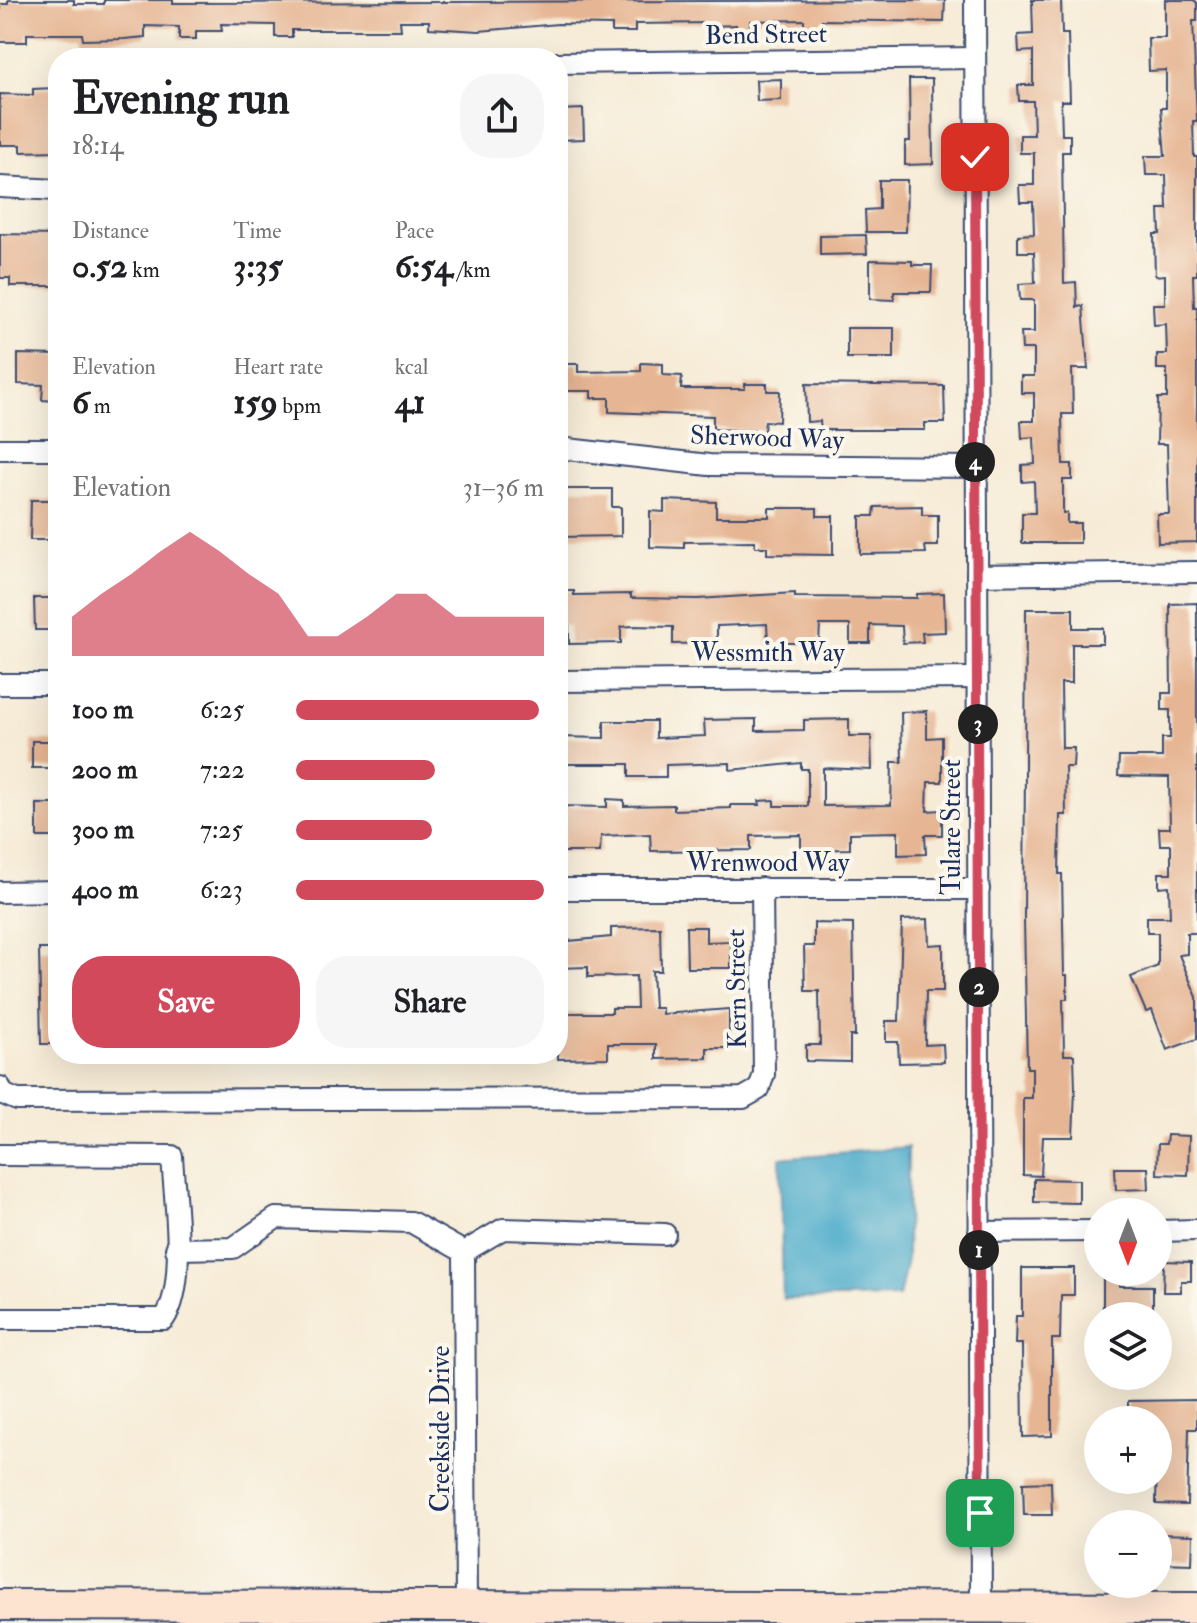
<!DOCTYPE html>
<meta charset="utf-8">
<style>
body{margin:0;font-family:"IM FELL Double Pica",serif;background:#f6f6f6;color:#202124;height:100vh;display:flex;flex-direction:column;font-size:30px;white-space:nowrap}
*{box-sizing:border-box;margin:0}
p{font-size:26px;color:#757577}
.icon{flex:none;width:44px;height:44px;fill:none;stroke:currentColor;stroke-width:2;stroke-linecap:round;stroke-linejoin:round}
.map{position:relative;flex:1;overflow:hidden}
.panel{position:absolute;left:48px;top:48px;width:520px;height:1016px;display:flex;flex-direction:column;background:#fff;border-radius:32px;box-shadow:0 8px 32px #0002}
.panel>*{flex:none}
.needle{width:52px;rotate:180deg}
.controls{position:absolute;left:1084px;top:1198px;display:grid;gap:16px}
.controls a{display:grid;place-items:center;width:88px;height:88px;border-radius:50%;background:#fff;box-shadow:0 8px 32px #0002;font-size:40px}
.pin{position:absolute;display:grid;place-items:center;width:68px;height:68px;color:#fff;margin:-34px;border-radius:16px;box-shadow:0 4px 12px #0006}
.km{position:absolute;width:40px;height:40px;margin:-20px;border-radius:50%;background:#222;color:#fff;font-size:22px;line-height:40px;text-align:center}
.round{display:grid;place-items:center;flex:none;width:84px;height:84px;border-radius:32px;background:#f6f6f6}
.head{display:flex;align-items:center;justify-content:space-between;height:136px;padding:0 24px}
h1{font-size:44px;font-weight:700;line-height:60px}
.figures{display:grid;grid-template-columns:repeat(3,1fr);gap:12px;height:136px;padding:8px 24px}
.figures div{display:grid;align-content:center}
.figures b{font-size:34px;font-weight:700}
.figures small{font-size:22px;font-weight:400}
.figures p{font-size:22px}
.chart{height:224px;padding:16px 24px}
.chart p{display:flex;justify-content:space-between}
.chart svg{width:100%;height:144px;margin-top:8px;fill:#d1495b;opacity:.7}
.button{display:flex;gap:16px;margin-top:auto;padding:16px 24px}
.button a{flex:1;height:92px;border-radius:32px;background:#d1495b;color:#fff;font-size:32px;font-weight:700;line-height:92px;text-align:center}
.button a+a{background:#f6f6f6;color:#202124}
ul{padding:0 24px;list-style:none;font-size:26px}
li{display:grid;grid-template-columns:128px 96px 1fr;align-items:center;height:60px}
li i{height:20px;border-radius:10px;background:#d1495b}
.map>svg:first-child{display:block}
.water{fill:#4cabcb;stroke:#346d94;stroke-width:2}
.building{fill:#e6b593}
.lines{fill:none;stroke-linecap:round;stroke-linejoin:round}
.street-casing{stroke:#3c4b70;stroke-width:24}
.secondary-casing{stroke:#3c4b70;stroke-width:34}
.street{stroke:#fff;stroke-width:20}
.secondary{stroke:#fde4d1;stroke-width:30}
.route-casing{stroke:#fff;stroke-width:16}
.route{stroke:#d1495b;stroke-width:10}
.labels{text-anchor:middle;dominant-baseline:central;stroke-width:8;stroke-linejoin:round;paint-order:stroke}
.street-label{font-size:26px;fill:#1b2f5e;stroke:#fbf7ec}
</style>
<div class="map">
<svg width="1197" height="1623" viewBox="0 0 1197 1623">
<rect width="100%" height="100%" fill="#fbf7ec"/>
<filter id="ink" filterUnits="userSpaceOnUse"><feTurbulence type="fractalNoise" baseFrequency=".0125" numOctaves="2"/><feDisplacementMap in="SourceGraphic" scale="16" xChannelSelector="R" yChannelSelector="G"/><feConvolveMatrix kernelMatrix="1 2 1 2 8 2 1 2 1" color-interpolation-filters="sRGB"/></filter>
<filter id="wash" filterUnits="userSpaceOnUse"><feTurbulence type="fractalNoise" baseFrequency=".006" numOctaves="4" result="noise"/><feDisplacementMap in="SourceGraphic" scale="32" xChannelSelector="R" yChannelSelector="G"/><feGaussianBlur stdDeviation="1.8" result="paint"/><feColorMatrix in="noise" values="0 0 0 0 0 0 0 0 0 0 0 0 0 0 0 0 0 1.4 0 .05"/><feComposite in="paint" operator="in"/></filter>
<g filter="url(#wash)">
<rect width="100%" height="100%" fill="#f6ebd6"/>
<!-- water -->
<polygon class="water" points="908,1147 907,1259 899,1297 783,1299 780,1158"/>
<g id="blocks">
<!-- building -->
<g class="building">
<polygon points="8,0 74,0 74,4 104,4 104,0 173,0 173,3 945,0 944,22 822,20 822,26 804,26 804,20 750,21 750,32 736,32 736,25 710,26 710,23 635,24 635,32 612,32 612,25 558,24 479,31 429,28 429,21 400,21 401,30 292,30 292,37 275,37 275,25 221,24 222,31 196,31 196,39 179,39 179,27 145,26 145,37 124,39 83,40 82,34 27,34 27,42 0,42 0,4 8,4"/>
<polygon points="1032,0 1061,0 1062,34 1068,34 1070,101 1061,101 1062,135 1070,135 1070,152 1062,152 1064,283 1076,282 1077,307 1083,306 1088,369 1072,369 1073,414 1062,414 1063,464 1072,464 1072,480 1063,480 1063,513 1067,513 1067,523 1080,523 1080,543 1022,543 1022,513 1035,513 1034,481 1022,482 1022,465 1035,464 1034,437 1022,438 1021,421 1034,421 1034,393 1021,393 1021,376 1034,376 1034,349 1022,349 1021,332 1034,332 1034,300 1020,300 1019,284 1035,283 1034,252 1018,252 1018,235 1034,234 1033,202 1020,202 1019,185 1034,185 1034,153 1020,153 1020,135 1034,135 1033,101 1019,101 1018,85 1033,85 1033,51 1019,52 1018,35 1033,34"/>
<polygon points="1165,0 1194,0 1197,3 1197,21 1193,21 1197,121 1193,121 1194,157 1197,157 1197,275 1193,275 1194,307 1197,307 1197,542 1158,543 1157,514 1169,514 1167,444 1157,444 1158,398 1167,398 1167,369 1157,369 1157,354 1167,354 1166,324 1154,325 1153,304 1165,304 1165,275 1155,276 1154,234 1160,234 1159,209 1167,209 1166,175 1146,175 1145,156 1165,156 1161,108 1166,108 1166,70 1149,71 1148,38 1165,38"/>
<polygon points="781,79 781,100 757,101 756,80"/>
<polygon points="909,79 932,79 933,164 905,165 905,141 910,141"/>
<polygon points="55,88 56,151 21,152 21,145 0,145 0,94 33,95 33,89"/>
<polygon points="583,109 584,139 558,140 558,110"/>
<polygon points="879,180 907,180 906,232 866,232 865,210 879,209"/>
<polygon points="0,234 58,235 58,286 10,286 10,278 0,278"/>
<polygon points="866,235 867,254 820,255 820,236"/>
<polygon points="870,260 912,261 912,265 932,265 931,292 894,292 894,300 870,299"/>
<rect x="847" y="328" width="47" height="30"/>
<polygon points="18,354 58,355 58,401 42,400 43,385 18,384"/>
<polygon points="641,363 663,364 663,375 682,376 681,389 745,389 745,384 767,384 767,391 780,391 779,422 765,421 764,431 713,429 713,416 609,412 609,398 591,398 591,391 558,391 558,364 578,364 578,372 641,371"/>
<polygon points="806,384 944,386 945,423 925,423 925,430 821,430 820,421 807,422"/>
<polygon points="558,489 612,489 612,507 621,507 621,536 559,537"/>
<polygon points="31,500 58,500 54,540 30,540"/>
<polygon points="664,500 716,502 716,517 769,517 769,508 817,508 817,516 833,516 833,555 767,554 767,547 755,547 755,541 684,542 684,548 650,547 650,511 664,512"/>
<polygon points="922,506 922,515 938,515 938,546 925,546 926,553 860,554 860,516 874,516 875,507"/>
<polygon points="558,591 574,591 574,595 631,594 631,598 698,599 795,593 795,597 917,598 917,594 944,593 945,632 922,633 923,642 903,643 902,626 870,625 870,643 850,643 850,625 820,625 819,643 768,643 767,624 717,626 717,643 673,644 673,627 632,626 621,627 621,643 569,644 569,626 558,626"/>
<polygon points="34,598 58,598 58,630 35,630"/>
<polygon points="1197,603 1197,933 1187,933 1187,954 1179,955 1197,997 1197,1039 1167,1050 1152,1010 1146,1012 1131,977 1158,966 1158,933 1147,933 1147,917 1170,917 1169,886 1159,887 1159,873 1171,873 1171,845 1160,845 1159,828 1170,828 1169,777 1118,776 1119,757 1162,757 1162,738 1170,738 1170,710 1162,710 1162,693 1171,693 1170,604"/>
<polygon points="1026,609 1073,609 1073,628 1103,628 1103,644 1072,644 1072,683 1061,683 1062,748 1074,748 1073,767 1065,767 1066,815 1060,815 1059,874 1062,874 1064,975 1067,975 1067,999 1063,999 1064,1055 1074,1055 1075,1090 1073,1137 1043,1137 1041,1176 1023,1175 1023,1098 1032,1098 1032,1068 1027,1068 1024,919"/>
<polygon points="927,711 927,738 942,737 942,782 928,782 927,811 942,810 942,835 925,835 926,854 898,855 898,832 850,833 850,849 801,850 801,835 751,836 751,850 651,851 650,834 601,836 600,852 558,852 558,806 607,807 607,799 624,800 624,806 674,805 674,810 731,808 731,805 760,805 759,801 774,800 774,806 808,806 808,769 801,769 801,763 730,770 730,763 666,765 666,777 629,777 629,764 558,764 558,737 604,738 604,721 656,721 656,738 705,736 704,720 756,719 756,731 804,730 804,720 849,719 849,736 871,736 872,770 823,768 823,806 891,805 892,762 902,762 901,712"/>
<rect x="32" y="741" width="26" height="27"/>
<rect x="37" y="804" width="21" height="33"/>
<polygon points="928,919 929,945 943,944 943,991 926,991 925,1045 943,1044 944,1062 899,1063 898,1042 886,1042 886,1021 899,1021 902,920"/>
<polygon points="814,923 853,924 855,1036 850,1036 850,1062 806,1061 806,1045 820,1045 819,991 805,991 804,946 814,946"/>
<polygon points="660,927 661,971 652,971 654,1008 662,1008 662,1014 729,1009 729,1048 707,1048 707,1058 656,1059 656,1044 608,1044 608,1058 558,1059 558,1013 612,1013 612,1008 637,1008 636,976 588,977 588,967 558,968 558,942 611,937 611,928"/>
<polygon points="686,927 706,927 706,942 731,941 731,968 687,968"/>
<polygon points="39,949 58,949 58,1044 41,1044"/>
<polygon points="1167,1135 1189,1136 1188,1175 1157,1174 1158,1144 1166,1144"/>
<polygon points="1115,1168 1148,1168 1149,1189 1116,1190"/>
<polygon points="1034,1179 1079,1180 1079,1203 1034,1202"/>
<polygon points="1164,1261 1191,1262 1191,1281 1181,1281 1181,1292 1163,1292"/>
<polygon points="1022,1268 1074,1268 1074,1295 1061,1295 1060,1339 1052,1339 1052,1436 1023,1437 1022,1344 1015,1344 1016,1316 1022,1316"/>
<polygon points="1103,1272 1120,1272 1119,1286 1153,1286 1153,1316 1112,1316 1112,1308 1103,1308"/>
<polygon points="1197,1400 1197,1429 1189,1429 1187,1505 1156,1504 1158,1420 1128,1420 1128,1401"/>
<polygon points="1051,1482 1052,1515 1024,1515 1023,1483"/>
<polygon points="1158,1534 1193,1535 1192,1564 1158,1563"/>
</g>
</g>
</g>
<g filter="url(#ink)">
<use href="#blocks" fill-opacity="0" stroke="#3c4b70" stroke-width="2"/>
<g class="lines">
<!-- street casing -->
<g class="street-casing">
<g id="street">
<polyline points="975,0 981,1606"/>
<polyline points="558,63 975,58"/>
<polyline points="0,187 58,190"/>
<polyline points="558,448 709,465 975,467"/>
<polyline points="0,449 58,449"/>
<polyline points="977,575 1197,572"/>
<polyline points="558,681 977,678"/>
<polyline points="0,684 58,684"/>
<polyline points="558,889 979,889"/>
<polyline points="0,892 58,891"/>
<polyline points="0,1087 3,1094 17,1100 743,1098 759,1089 764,1074 762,888"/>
<path d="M0 1155 172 1156C174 1198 188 1285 164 1319H0"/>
<polyline points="1158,1231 1197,1230"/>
<polyline points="979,1232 1098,1231"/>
<polyline points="176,1249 233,1248 276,1218 411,1222 464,1252 503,1229 665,1234"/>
<polyline points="464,1252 466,1606"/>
</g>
</g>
<!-- secondary casing -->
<g class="secondary-casing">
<polyline id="secondary" points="0,1605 1197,1608"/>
</g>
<!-- street -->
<use href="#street" class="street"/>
<!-- secondary -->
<use href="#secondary" class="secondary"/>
</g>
</g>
<g class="lines" filter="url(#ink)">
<!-- route casing -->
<g class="route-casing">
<polyline id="route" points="975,157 980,1513"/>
</g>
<!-- route -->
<use href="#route" class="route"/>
</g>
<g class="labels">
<!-- street labels -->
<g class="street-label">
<text transform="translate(766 35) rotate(-1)">Bend Street</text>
<text transform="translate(767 438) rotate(2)">Sherwood Way</text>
<text x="768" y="653">Wessmith Way</text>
<text transform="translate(952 827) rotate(-90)">Tulare Street</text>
<text x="768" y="863">Wrenwood Way</text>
<text transform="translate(737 989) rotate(-91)">Kern Street</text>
<text transform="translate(441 1429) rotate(-90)">Creekside Drive</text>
</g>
</g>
</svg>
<div class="controls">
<a><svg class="needle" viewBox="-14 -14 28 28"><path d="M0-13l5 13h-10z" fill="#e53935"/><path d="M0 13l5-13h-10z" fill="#757577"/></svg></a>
<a><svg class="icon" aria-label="layers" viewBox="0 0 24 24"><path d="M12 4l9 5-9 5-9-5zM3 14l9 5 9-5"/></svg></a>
<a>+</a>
<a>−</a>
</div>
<div class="pin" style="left:980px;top:1513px;background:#1e9e55"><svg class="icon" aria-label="arrive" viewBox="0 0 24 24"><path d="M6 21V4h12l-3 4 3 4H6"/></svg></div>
<div class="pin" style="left:975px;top:157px;background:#d93025"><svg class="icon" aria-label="check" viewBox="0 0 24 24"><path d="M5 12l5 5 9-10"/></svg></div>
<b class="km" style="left:979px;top:1250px">1</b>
<b class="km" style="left:979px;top:987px">2</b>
<b class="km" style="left:978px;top:724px">3</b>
<b class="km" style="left:975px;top:462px">4</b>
<section class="panel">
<div class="head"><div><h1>Evening run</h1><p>18:14</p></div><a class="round"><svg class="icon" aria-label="share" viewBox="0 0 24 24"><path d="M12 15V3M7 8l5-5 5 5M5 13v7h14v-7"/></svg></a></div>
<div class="figures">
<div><p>Distance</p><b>0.52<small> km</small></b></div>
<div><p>Time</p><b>3:35</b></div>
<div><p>Pace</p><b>6:54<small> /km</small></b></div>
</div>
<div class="figures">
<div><p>Elevation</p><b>6<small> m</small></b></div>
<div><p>Heart rate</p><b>159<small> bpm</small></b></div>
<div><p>kcal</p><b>41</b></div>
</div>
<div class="chart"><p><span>Elevation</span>31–36 m</p>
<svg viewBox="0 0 160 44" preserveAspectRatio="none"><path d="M0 44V32L10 25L20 19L30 12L40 6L50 12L60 19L70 25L80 38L90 38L100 32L110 25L120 25L130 32L140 32L150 32L160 32V44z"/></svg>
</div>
<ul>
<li><b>100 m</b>6:25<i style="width:98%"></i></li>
<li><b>200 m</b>7:22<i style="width:56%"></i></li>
<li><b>300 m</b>7:25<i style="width:55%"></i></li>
<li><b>400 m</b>6:23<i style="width:100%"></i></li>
</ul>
<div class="button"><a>Save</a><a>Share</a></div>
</section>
</div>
